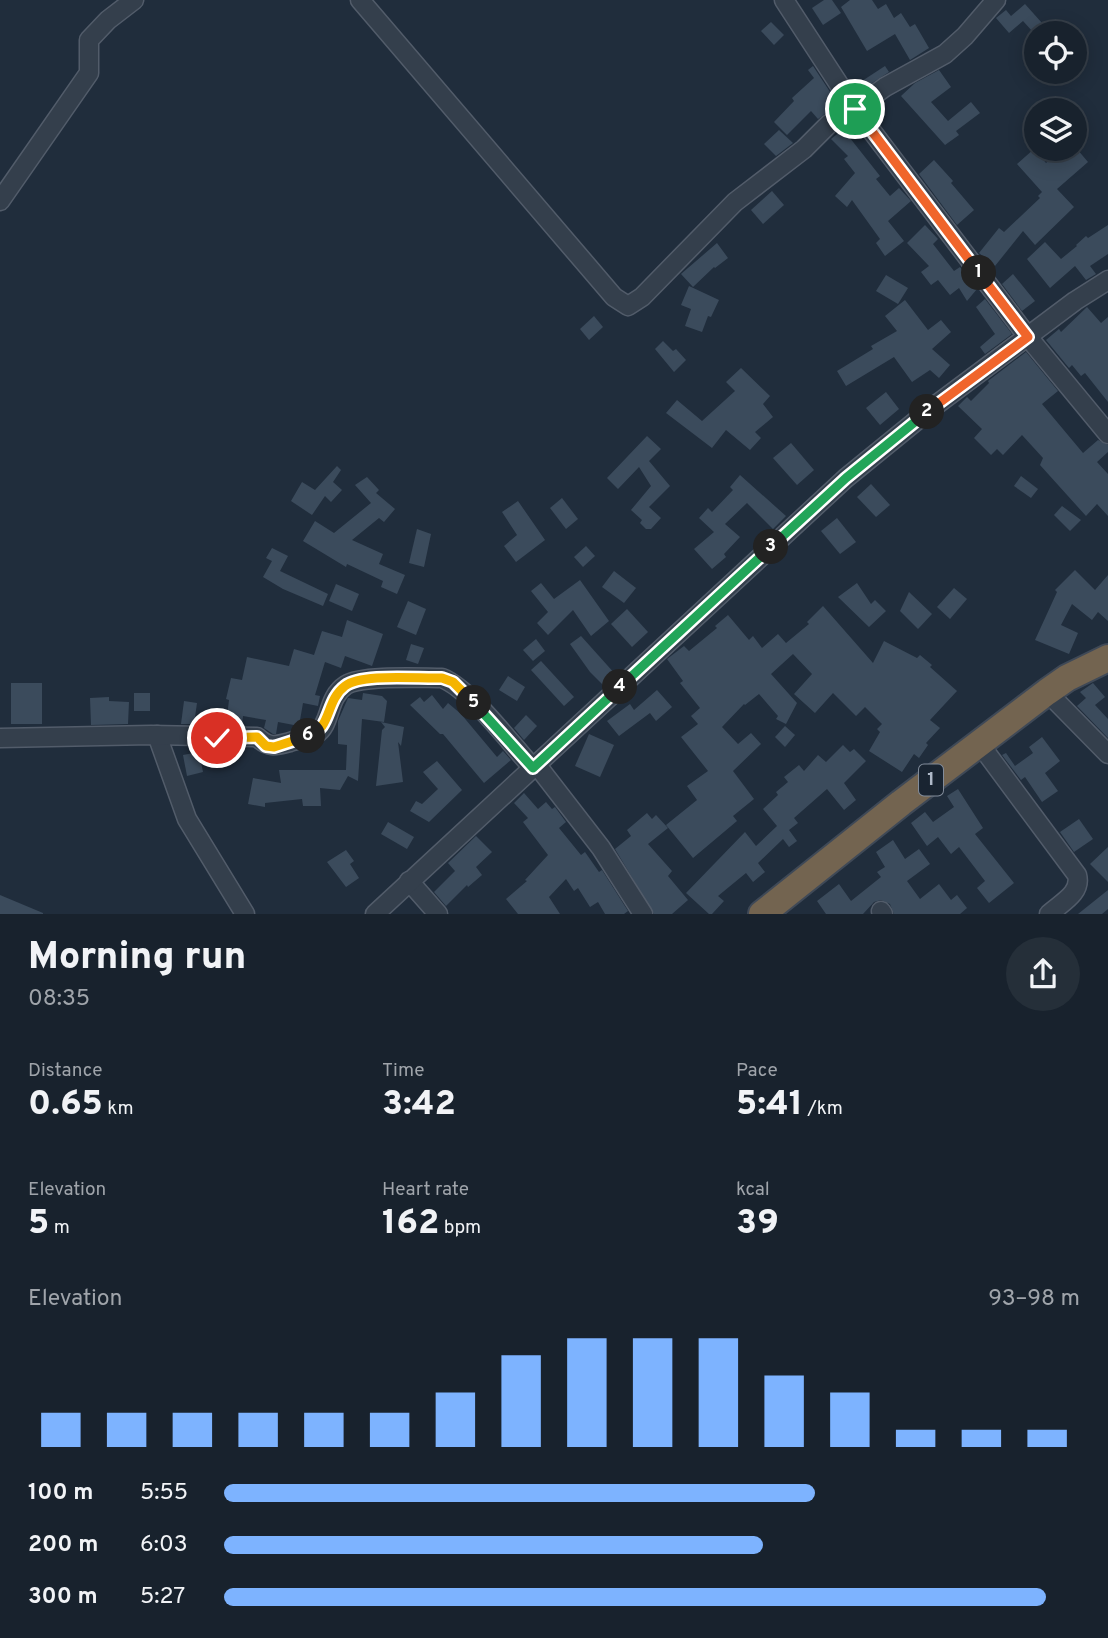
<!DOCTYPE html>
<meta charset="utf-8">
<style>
body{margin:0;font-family:Overpass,sans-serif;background:#252f39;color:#f1f3f6;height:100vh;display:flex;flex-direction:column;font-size:26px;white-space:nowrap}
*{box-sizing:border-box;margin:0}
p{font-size:23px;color:#9fa4aa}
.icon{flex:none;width:38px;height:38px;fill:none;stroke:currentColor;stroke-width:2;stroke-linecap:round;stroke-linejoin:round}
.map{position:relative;height:914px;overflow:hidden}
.drawer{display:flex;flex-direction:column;background:#18222d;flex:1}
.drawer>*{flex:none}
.buttons{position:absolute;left:1024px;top:21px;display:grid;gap:14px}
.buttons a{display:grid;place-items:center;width:63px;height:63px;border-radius:50%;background:#18222d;box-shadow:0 4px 18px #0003,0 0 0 2px #363f49;font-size:35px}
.pin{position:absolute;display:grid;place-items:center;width:60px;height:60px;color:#fff;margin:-30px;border:4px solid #fff;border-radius:50%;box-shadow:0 2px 7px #0007}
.km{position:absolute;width:35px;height:35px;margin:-18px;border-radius:50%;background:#222;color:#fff;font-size:19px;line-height:35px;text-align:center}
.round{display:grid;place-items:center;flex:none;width:74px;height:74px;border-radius:37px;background:#252f39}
.head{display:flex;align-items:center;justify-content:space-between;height:119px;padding:0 28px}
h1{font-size:38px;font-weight:800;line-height:52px}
.stats{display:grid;grid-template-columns:repeat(3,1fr);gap:10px;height:119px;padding:7px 28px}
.stats div{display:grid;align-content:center}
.stats b{font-size:35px;font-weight:800}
.stats small{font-size:19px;font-weight:400}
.stats p{font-size:19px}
.chart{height:196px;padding:14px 28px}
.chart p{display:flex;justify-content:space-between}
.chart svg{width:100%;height:126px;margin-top:7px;stroke:#7db3ff;stroke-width:6}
ul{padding:0 28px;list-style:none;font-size:23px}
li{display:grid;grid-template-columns:112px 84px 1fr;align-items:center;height:52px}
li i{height:18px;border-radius:9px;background:#7db3ff}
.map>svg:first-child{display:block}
.building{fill:#3b4b5c}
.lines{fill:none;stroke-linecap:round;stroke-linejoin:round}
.minor-casing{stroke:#525c6a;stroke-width:21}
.highway-casing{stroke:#3f4957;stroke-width:30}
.minor{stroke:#343f4c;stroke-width:18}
.highway{stroke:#736450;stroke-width:26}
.split-1-casing{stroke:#fff;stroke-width:14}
.split-2-casing{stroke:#fff;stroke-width:14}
.split-3-casing{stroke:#fff;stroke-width:14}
.split-4-casing{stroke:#fff;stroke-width:14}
.split-5-casing{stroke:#fff;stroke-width:14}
.split-6-casing{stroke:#fff;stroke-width:14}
.split-7-casing{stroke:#fff;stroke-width:14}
.split-1{stroke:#f0652b;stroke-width:9}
.split-2{stroke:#f0652b;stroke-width:9}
.split-3{stroke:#22a559;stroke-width:9}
.split-4{stroke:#22a559;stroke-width:9}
.split-5{stroke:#22a559;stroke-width:9}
.split-6{stroke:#f5b400;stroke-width:9}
.split-7{stroke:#f5b400;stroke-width:9}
.labels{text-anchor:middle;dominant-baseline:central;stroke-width:7;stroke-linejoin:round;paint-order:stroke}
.shield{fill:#192431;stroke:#828c9b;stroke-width:2}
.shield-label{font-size:19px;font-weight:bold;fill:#afb9c8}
</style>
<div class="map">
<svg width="1108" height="914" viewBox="0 0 1108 914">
<rect width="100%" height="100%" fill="#202d3c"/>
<!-- building -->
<g class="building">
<polygon points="824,0 832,0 841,13 823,25 812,8"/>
<polygon points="850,0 872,0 878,9 886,4 894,18 901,13 910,27 915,24 929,48 910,60 895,34 867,51 841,7"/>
<polygon points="1025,4 1042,23 1033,32 1023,21 1009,33 996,18 1006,10 1011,16"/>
<polygon points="771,22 784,35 774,45 761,31"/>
<polygon points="813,66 836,101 828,107 830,110 818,119 811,111 787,135 774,122 794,101 792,98 814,78 808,70"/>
<polygon points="885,66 889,72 866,87 862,81"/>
<polygon points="939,70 951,87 931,102 948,121 971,102 980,113 956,131 959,135 945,145 901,96 915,83"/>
<polygon points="846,127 849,130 846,133 880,176 876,179 890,196 899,188 911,201 888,221 904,241 885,256 876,243 880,239 852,200 847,207 835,196 855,173 844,159 848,156 831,139"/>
<polygon points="779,130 793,143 776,156 764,144"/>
<polygon points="1034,149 1046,163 1063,149 1077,149 1088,162 1057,189 1074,207 1035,245 1023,231 995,266 979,253 999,228 1004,232 1040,198 1038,196 1042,192 1017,164"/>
<polygon points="934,160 953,181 951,183 974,210 957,225 919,174"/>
<polygon points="772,191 784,205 763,224 751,210"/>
<polygon points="925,225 938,239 933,244 954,271 960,267 977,289 967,301 959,288 950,295 938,280 931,285 921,272 929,266 907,243"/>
<polygon points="1108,225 1108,254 1090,266 1096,274 1086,280 1075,266 1050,288 1027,259 1045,242 1061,259 1077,246 1076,245 1086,236 1088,238"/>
<polygon points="717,243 728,258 715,268 714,267 693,287 681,274"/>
<polygon points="1013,274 1035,301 1022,311 1002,284"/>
<polygon points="886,275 908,288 898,304 876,291"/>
<polygon points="689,286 719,300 711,317 708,316 702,332 685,326 691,309 681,305"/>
<polygon points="985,299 1012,334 985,354 980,347 995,334 976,307"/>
<polygon points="905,300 928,330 941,320 951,332 932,349 950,365 939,378 930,370 912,382 894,357 846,386 837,371 873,349 871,346 897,331 885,316"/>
<polygon points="1087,307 1101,323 1108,317 1108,402 1085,373 1081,376 1072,365 1069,368 1046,340 1059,329 1061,332"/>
<polygon points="594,316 603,327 589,340 580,329"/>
<polygon points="663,341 673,351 676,349 686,360 674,372 655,349"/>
<polygon points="1026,352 1058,391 1042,404 1083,453 1098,440 1108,445 1108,452 1097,462 1108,474 1108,516 1097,504 1086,516 1040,465 1043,458 1022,435 1003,455 997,449 991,455 974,438 982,429 958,406 967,397 971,401 989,383 988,381"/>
<polygon points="741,368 770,396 763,404 773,417 755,432 761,438 750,450 726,430 712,448 666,413 677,400 702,421 735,391 726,382"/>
<polygon points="886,392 899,409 880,425 866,408"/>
<polygon points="647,436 661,449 649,461 670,486 649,507 661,518 651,529 646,529 640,523 642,520 631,510 651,486 639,467 618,489 607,478"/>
<polygon points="791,443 814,470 797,485 773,458"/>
<polygon points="337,466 341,470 333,482 342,490 331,502 325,496 312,515 291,501 302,482 315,490"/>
<polygon points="740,475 786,516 773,529 747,503 725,524 740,537 724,554 726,557 712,569 694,549 714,532 699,518 708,508 712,512 733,490 730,487"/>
<polygon points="1021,476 1038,489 1031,498 1014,486"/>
<polygon points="367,477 379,490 376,493 395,509 384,522 379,518 352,540 383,554 379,564 405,575 397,594 381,587 383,581 347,564 346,567 303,541 315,521 334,533 371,503 355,485"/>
<polygon points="871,484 890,505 876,517 857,497"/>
<polygon points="562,498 578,519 566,529 550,508"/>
<polygon points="518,501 545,540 516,562 504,546 517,535 502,512"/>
<polygon points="1062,506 1081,520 1070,531 1054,515"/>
<polygon points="837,518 856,542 840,554 821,531"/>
<polygon points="417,529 431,534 424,567 409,563"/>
<polygon points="586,546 595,556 583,567 574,557"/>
<polygon points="272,548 288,556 280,571 328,594 323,606 283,589 263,577 272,561 266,558"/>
<polygon points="1075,570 1095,590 1108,575 1108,621 1098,612 1092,620 1072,604 1061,625 1078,633 1069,654 1035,640 1057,592 1055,590"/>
<polygon points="614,571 636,588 624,603 602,587"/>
<polygon points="580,580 609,621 591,636 573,610 548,635 537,623 548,612 531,591 541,583 554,599"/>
<polygon points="857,583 871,604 875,600 886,611 869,627 838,597"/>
<polygon points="336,584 359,594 352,611 329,601"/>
<polygon points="954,588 967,599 950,619 937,607"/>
<polygon points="909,592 932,614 918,629 900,611"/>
<polygon points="408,601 426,609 416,635 397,627"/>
<polygon points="823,606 873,663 884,641 917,658 920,655 932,665 930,667 957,691 930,720 940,728 926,743 928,745 919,758 914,754 902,772 869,751 880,732 877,729 882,724 865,707 856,716 833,693 815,713 794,694 812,674 793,654 771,674 797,703 786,724 776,719 778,716 759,694 745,705 744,704 722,727 738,744 751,733 761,744 733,771 754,799 733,816 737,821 693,858 666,825 697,800 687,786 708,771 681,737 698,724 691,716 700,708 680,683 683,681 667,659 684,646 689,651 717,628 715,626 728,615 749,640 753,636 762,648 778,634 786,643 809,624 807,622"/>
<polygon points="627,609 648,632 632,647 611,624"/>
<polygon points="347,620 383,634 372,666 345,656 341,668 325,662 315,695 320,696 318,706 303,703 299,726 278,722 276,734 273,734 264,728 266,720 243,716 242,725 226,725 229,700 226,699 231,678 242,680 247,657 289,666 294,649 314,655 322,631 342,637"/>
<polygon points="581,636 616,675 604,686 590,672 570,644"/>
<polygon points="536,639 545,651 533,661 523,650"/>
<polygon points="411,644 424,648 418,664 406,660"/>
<polygon points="541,661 574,697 564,706 531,670"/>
<polygon points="508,676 525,687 517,701 499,690"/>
<rect x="11" y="683" width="31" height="41"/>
<polygon points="1093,683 1105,697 1095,705 1108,719 1108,738 1077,706 1086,698 1080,692"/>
<polygon points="657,690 672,707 656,721 650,713 619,736 607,721 630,704 634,710"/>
<rect x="134" y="693" width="16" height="18"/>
<polygon points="363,693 382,696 387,701 384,722 362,719 358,781 348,776 340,790 320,788 321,806 303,806 302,799 265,803 265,807 248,804 253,778 281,783 279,770 346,770 347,745 338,744 338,721 348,698 362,700"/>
<polygon points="432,695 443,709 448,703 461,714 497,757 503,751 511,760 484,783 443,734 440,734 410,705 420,697 424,702"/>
<polygon points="109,697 109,701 129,702 128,724 91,725 90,698"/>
<polygon points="184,701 197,703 194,724 181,724"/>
<polygon points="526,715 537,726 524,740 514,728"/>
<polygon points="381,722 404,727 401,746 398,742 403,782 376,786 382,730 385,727"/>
<polygon points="785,726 795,735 785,747 775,737"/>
<polygon points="589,734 614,745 600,777 575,766"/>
<polygon points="1042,737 1060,761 1045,773 1058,791 1042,802 1025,777 1021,780 1002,755 1006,753 1015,766 1033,753 1029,747"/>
<polygon points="843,745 850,752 854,749 866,761 844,783 856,800 844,810 827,789 794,818 798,823 789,830 797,841 789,847 783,839 758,863 765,872 753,882 746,873 718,896 724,901 712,914 709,914 686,893 745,832 756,846 777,826 763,809 778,795 776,792 788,782 784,777 799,765 804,771 818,755 826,762"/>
<polygon points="199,752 203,772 187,776 183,755"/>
<polygon points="437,761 462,790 429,822 410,811 416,801 422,804 438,789 423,772"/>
<polygon points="958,789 983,828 975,834 1014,883 989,903 977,888 985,881 959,847 951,854 938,837 927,846 911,823 925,812 933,822 954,807 947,796"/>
<polygon points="524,793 538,809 546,802 552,809 555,807 566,822 559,828 581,855 585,852 599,872 602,870 628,911 624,914 605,914 598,902 590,907 578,888 574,891 566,879 549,897 560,914 518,914 506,899 527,881 525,880 548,855 523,822 528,818 514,803"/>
<polygon points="647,813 652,819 656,815 668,828 648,844 672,871 668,876 688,900 672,914 654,914 615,849 631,836 627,830"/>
<polygon points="1079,819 1093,839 1074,852 1060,832"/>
<polygon points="388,822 414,837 407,849 381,834"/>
<polygon points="476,836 492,852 476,867 482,875 468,887 467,885 446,906 434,892 455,871 448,863"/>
<polygon points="893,840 905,859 919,849 930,864 907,881 920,899 939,884 951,900 957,895 967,908 960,914 894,914 890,904 881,900 874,902 863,914 826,914 817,901 839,884 851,901 881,877 877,872 885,867 876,852"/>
<polygon points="1108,847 1108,882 1090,864"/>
<polygon points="346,850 354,861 350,864 359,878 346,887 327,862"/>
<polygon points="1108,890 1108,909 1102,914 1078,914"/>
<polygon points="0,895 43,913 43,914 0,914"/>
</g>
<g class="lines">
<!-- minor casing -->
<g class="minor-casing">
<g id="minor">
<polyline points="360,0 614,297 628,306 642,297 735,202 804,149 829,124 855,109 885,87 945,54 965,36 996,0"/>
<polyline points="784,0 855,109 1028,337 1108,434"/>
<polyline points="0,201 89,73 89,40 108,20 134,0"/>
<polyline points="1047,692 1108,754"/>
<polyline points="157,735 187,819 245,914"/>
<path d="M0 738 151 735 257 737C269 748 275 746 290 742 298 739 309 738 316 734 332 724 326 698 346 685 362 675 420 678 442 678 470 689 511 744 533 768"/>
<path d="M979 743 1077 875C1082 893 1061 903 1049 914"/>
<polyline points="536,764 601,848 643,914"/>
<polyline points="409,881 438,914"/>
<polyline points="881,911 883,914"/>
<polyline points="375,914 846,478 932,408 1075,301 1108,280"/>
</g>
</g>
<!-- highway casing -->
<g class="highway-casing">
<polyline id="highway" points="762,914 901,803 1047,692 1067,678 1108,658"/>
</g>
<!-- minor -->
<use href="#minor" class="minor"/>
<!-- highway -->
<use href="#highway" class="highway"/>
</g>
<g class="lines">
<!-- split-1 casing -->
<g class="split-1-casing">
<polyline id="split-1" points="855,109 979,273"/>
</g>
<!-- split-2 casing -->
<g class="split-2-casing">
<polyline id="split-2" points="927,412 1028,337 979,273"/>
</g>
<!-- split-3 casing -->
<g class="split-3-casing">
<polyline id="split-3" points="771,547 846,478 927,412"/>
</g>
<!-- split-4 casing -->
<g class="split-4-casing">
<polyline id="split-4" points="620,687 771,547"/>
</g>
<!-- split-5 casing -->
<g class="split-5-casing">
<polyline id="split-5" points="474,703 533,768 620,687"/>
</g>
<!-- split-6 casing -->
<g class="split-6-casing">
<path id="split-6" d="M308 736C332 729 325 701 345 686 362 673 419 679 442 678L453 682 474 703"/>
</g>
<!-- split-7 casing -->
<g class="split-7-casing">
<polyline id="split-7" points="217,738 257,737 266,746 274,747 308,736"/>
</g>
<!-- split-1 -->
<use href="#split-1" class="split-1"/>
<!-- split-2 -->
<use href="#split-2" class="split-2"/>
<!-- split-3 -->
<use href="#split-3" class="split-3"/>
<!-- split-4 -->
<use href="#split-4" class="split-4"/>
<!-- split-5 -->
<use href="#split-5" class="split-5"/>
<!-- split-6 -->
<use href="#split-6" class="split-6"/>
<!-- split-7 -->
<use href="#split-7" class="split-7"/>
</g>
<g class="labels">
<!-- shield labels -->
<rect class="shield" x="919" y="764.5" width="24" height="31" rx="5"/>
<g class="shield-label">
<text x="931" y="780">1</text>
</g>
</g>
</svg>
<div class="buttons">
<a><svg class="icon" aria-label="locate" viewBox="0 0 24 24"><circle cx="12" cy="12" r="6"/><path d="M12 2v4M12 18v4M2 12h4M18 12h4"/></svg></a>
<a><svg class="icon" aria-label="layers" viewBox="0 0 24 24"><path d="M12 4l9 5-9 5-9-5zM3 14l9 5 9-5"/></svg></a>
</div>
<div class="pin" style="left:855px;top:109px;background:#1e9e55"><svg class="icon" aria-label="arrive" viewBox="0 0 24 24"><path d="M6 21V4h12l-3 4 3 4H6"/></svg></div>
<div class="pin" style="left:217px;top:738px;background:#d93025"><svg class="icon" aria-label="check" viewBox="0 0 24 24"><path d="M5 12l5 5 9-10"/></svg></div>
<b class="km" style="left:979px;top:273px">1</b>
<b class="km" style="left:927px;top:412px">2</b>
<b class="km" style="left:771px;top:547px">3</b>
<b class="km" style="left:620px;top:687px">4</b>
<b class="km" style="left:474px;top:703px">5</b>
<b class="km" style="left:308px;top:736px">6</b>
</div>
<section class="drawer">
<div class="head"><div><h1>Morning run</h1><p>08:35</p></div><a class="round"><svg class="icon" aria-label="share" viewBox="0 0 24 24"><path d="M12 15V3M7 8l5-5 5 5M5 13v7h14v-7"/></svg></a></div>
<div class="stats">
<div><p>Distance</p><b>0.65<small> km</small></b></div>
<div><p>Time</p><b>3:42</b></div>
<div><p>Pace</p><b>5:41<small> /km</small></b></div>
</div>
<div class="stats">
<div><p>Elevation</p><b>5<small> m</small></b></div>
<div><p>Heart rate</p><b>162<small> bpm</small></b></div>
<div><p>kcal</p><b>39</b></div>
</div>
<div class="chart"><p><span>Elevation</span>93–98 m</p>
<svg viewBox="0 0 160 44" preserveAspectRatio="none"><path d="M5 44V32M15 44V32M25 44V32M35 44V32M45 44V32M55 44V32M65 44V25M75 44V12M85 44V6M95 44V6M105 44V6M115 44V19M125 44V25M135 44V38M145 44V38M155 44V38"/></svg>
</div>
<ul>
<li><b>100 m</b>5:55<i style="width:69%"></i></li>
<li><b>200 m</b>6:03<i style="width:63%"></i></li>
<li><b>300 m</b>5:27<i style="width:96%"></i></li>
</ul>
</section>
